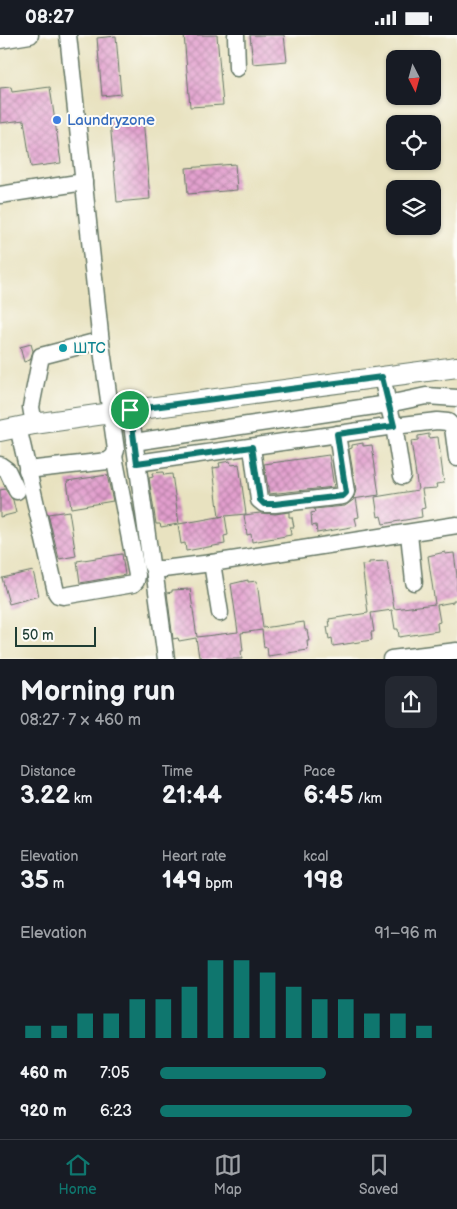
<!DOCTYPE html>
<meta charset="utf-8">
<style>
body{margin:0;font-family:"Balsamiq Sans",sans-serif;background:#242831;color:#f1f3f6;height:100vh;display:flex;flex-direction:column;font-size:19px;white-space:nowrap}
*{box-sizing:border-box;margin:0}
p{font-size:16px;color:#9ea1a6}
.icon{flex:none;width:28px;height:28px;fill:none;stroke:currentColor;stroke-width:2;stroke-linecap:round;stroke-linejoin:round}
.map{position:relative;height:624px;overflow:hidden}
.drawer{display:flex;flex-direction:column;background:#171b24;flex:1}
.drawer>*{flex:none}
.needle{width:32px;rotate:174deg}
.buttons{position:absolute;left:386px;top:15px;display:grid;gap:10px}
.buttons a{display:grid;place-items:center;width:55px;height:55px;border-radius:10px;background:#171b24;box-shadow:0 1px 4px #0004;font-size:25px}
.scale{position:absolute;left:15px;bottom:12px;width:81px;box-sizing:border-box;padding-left:5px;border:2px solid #1f3d34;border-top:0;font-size:14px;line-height:18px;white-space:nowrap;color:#1f3d34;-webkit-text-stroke:4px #fdfcf7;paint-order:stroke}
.pin{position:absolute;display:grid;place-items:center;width:42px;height:42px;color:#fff;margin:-21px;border:2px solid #fff;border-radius:50%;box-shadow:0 1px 5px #0007}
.round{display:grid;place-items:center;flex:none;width:52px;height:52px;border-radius:10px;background:#242831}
.head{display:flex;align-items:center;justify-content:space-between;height:85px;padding:0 20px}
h1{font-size:28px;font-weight:600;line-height:38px}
.figures{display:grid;grid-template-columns:repeat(3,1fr);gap:8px;height:85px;padding:5px 20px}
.figures div{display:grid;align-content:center}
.figures b{font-size:25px;font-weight:600}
.figures small{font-size:14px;font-weight:400}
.figures p{font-size:14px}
.chart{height:140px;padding:10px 20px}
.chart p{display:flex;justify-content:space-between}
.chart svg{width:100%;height:90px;margin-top:5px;stroke:#0f766e;stroke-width:6}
ul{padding:0 20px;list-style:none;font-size:16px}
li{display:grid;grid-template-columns:80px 60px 1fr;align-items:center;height:38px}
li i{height:12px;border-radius:6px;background:#0f766e}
.status{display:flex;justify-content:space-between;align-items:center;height:35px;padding:0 25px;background:#171b24;direction:ltr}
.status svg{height:14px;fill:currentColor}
.tab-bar{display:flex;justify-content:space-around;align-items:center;height:70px;border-top:1px solid #363941;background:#171b24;font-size:14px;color:#9ea1a6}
.tab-bar a{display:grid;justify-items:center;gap:2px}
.tab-bar .on{color:#0f766e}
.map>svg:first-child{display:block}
.building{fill:url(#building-cross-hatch)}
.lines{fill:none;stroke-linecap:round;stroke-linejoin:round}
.minor-casing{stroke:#657765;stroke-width:19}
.major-casing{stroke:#657765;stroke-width:22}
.minor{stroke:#fff;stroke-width:16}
.major{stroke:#fff;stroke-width:20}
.route-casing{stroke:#fff;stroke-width:10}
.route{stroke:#0f766e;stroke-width:6}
.shop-dot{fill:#3f7fe0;stroke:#fdfcf7;stroke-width:2}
.culture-dot{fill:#0f9aa8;stroke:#fdfcf7;stroke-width:2}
.labels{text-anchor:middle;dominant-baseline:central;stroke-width:4;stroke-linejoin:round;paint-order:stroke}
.shop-label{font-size:15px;fill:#366cbe;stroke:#fdfcf7;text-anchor:start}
.culture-label{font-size:15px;fill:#0d838f;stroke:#fdfcf7;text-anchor:start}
</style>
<div class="status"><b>08:27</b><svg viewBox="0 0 49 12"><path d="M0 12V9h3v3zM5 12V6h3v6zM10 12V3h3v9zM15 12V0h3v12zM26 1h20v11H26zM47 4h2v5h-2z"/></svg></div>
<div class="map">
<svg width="457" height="624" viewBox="0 0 457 624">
<defs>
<pattern id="building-cross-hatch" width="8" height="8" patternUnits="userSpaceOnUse" patternTransform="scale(1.25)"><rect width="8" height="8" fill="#e29ecd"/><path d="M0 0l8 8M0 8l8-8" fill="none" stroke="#b782a7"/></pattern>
</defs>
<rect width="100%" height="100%" fill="#fdfcf7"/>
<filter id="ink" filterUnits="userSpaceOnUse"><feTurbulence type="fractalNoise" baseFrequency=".02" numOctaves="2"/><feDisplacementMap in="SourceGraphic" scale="10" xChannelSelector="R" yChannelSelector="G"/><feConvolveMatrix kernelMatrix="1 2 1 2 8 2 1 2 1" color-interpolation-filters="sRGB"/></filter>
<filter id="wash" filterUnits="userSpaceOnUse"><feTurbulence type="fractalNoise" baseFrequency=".0096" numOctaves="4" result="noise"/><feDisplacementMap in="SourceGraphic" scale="20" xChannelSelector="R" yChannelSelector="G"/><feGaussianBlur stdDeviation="1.12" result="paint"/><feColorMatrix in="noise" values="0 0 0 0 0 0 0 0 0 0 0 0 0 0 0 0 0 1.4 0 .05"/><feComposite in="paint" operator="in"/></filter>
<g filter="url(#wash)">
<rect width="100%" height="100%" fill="#e8e2c0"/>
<g id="blocks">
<!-- building -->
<g class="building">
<polygon points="184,0 217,0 223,70 190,72"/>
<polygon points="250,0 284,0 287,26 253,29"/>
<polygon points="116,1 121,59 102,61 97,3"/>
<polygon points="11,52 12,57 50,52 61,128 31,132 24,85 0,88 0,53"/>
<polygon points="143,83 150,164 117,167 110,86"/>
<polygon points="235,129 237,155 188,159 186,133"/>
<polygon points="31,309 33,316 30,325 24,327 20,312"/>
<polygon points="429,399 429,403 438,402 444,448 436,449 437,453 422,454 425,473 421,474 422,482 383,489 381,481 378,482 375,462 418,455 411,406 418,405 418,401"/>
<polygon points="363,408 363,411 372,410 379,460 353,464 356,455 349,414 352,413 352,410"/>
<polygon points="329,420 334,452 269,459 264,429"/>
<polygon points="230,426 231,430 239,429 246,479 225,481 228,500 224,501 225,509 186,516 185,508 181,509 178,489 161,492 160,489 156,489 149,443 153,442 152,438 163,437 164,440 172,439 179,489 224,481 219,482 213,433 220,432 219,428"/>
<polygon points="107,440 113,466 71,473 67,446"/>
<polygon points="5,454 13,465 16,478 0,482 0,455"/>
<polygon points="356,463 359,482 355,483 357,491 317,498 316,490 312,491 311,478 315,477 314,474 345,471"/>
<polygon points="69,476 76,521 59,524 48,479"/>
<polygon points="289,477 289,482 292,482 294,492 290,492 291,500 252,507 251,499 247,500 244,480 260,478 275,479"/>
<polygon points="445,517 445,519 454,518 457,541 457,565 453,565 453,567 437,570 440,587 437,588 438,596 399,602 398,594 395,594 392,575 371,578 374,597 371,597 372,605 333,611 332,603 329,604 327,592 330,592 329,584 368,578 362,530 369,529 369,527 387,526 394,574 435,569 428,521"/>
<polygon points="122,519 125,540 80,548 77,526"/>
<polygon points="33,536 39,561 9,569 2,543"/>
<polygon points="248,545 248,547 257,546 263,593 304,587 305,595 307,595 309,606 307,606 308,615 268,621 267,612 264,613 262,595 241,598 243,616 241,616 242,624 201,624 201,622 199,622 196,603 179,606 178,603 173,604 167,558 172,557 172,555 190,554 197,602 238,597 231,549"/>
</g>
</g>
</g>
<g filter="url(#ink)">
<use href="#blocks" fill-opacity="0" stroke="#657765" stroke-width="1"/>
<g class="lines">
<!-- minor casing -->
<g class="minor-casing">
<g id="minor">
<polyline points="236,0 237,33"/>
<polyline points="0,5 30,0"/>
<polyline points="0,160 84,147"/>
<polyline points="382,342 388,369 426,361 457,363"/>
<polyline points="130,375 151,529 154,534 163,534 212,528 457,490"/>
<polyline points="34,389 31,372 41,321 91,308 101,308"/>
<polyline points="18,392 56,557 58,560 63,561 133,549 136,546 137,540 114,421"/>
<polyline points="134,407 388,369 394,391 137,428"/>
<polyline points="252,412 259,465 264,469 275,469 343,461 346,457 337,399"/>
<polyline points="0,430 7,435 17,456"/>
<polyline points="27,435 108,426 114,421 116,415 101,308 68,0"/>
<polyline points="402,441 394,391 437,386 448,387 453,392 457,423"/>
<polyline points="409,499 414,547"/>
<polyline points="212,528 220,578"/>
<polyline points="154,534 166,624"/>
<polyline points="391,624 457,616"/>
</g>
</g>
<!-- major casing -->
<g class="major-casing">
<polyline id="major" points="0,396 34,389 111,378 457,332"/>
</g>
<!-- minor -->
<use href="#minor" class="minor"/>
<!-- major -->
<use href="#major" class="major"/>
</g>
</g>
<g class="lines" filter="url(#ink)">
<!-- route casing -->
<g class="route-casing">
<polygon id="route" points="382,342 394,391 337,399 346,458 343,461 275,469 264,469 260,465 252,412 137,428 130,375"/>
</g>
<!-- route -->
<use href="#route" class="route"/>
</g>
<!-- markers -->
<circle class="shop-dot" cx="57" cy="85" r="5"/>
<circle class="culture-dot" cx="63" cy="313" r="5"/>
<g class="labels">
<!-- shop labels -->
<g class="shop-label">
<text x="67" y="85">Laundryzone</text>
</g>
<!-- culture labels -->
<g class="culture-label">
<text x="73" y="313">ШТС</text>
</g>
</g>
</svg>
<div class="buttons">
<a><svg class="needle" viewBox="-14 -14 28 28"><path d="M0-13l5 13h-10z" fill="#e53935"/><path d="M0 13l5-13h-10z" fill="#9ea1a6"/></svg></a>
<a><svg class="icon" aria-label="locate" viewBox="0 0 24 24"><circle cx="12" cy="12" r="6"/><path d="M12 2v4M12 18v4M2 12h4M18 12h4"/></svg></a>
<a><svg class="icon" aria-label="layers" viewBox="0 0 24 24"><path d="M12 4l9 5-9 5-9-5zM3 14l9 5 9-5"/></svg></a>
</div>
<div class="scale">50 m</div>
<div class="pin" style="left:130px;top:375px;background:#1e9e55"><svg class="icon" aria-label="arrive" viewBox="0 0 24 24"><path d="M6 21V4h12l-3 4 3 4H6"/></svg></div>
</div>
<section class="drawer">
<div class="head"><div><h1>Morning run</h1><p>08:27 · 7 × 460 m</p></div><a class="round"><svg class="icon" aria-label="share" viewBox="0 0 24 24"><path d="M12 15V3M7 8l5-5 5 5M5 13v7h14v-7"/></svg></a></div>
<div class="figures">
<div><p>Distance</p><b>3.22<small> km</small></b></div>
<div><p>Time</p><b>21:44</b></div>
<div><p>Pace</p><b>6:45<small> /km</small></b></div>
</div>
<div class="figures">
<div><p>Elevation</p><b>35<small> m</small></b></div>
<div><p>Heart rate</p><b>149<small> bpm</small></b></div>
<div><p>kcal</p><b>198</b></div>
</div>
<div class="chart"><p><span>Elevation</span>91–96 m</p>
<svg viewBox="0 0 160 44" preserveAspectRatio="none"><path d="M5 44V38M15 44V38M25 44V32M35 44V32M45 44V25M55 44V25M65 44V19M75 44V6M85 44V6M95 44V12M105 44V19M115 44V25M125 44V25M135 44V32M145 44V32M155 44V38"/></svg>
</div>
<ul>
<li><b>460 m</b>7:05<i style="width:60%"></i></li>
<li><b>920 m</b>6:23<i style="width:91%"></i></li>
</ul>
</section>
<nav class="tab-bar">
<a class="on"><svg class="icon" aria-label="home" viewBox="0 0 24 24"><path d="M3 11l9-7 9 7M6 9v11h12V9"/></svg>Home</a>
<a><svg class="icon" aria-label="map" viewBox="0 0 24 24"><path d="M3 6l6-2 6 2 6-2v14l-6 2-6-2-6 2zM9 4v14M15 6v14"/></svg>Map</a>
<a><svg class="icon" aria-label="saved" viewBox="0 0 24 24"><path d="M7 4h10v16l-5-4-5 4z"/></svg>Saved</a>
</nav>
